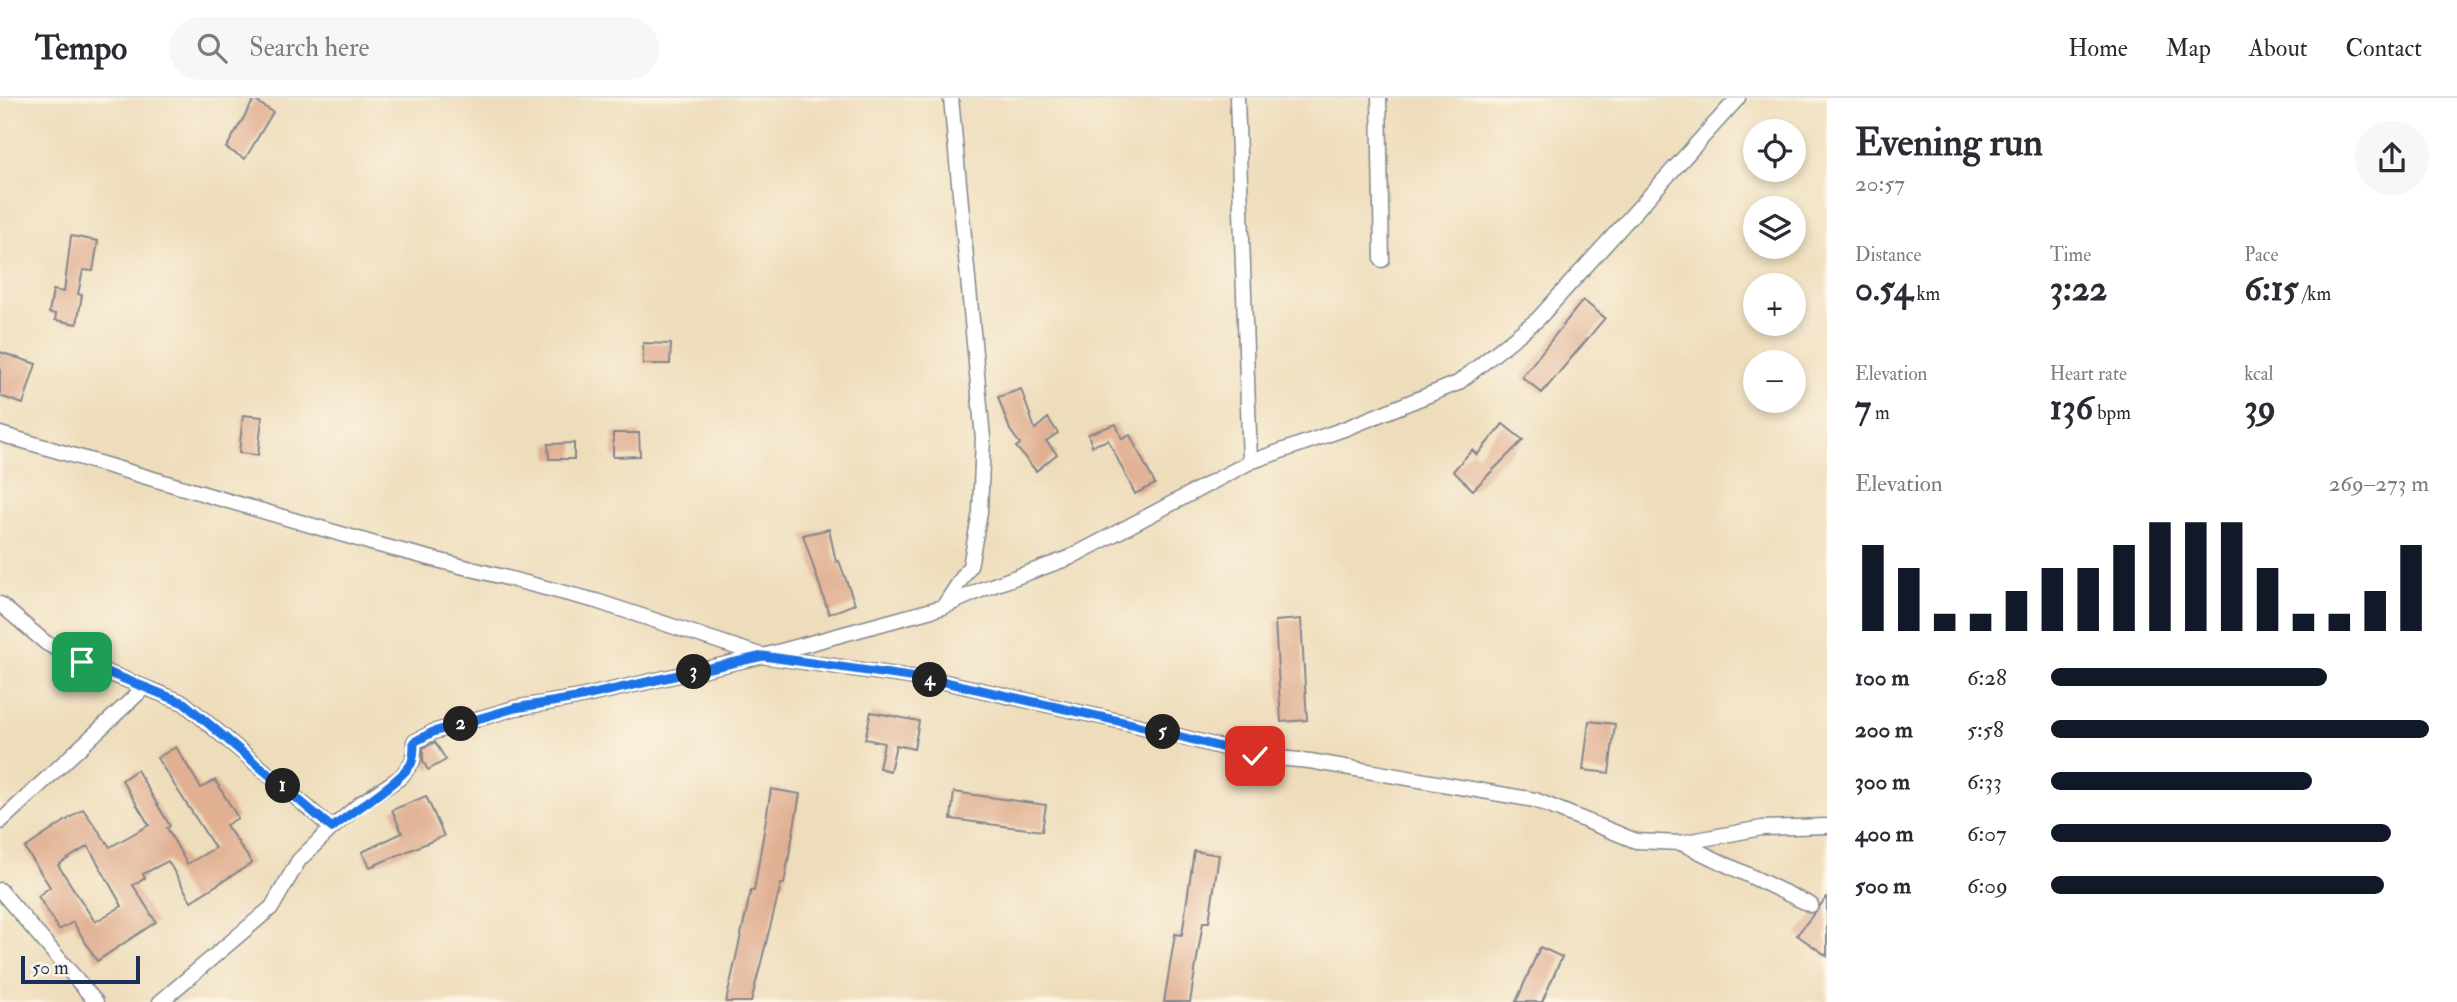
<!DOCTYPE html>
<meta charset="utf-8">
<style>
body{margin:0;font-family:"IM FELL Double Pica",serif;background:#f7f7f7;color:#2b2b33;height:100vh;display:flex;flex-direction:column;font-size:26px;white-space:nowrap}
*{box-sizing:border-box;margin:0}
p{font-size:23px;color:#7c7c81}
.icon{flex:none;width:38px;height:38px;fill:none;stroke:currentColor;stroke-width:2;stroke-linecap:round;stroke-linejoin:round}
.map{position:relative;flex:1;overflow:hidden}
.drawer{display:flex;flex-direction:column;background:#fff;width:630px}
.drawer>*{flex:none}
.controls{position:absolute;left:1743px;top:21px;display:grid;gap:14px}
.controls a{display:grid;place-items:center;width:63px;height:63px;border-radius:50%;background:#fff;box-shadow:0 4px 10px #0003;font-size:35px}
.scale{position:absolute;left:21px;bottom:18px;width:119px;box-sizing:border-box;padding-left:7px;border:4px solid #1b2f5e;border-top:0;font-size:19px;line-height:24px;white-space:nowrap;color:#1b2f5e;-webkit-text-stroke:5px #fcf5e5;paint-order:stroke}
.pin{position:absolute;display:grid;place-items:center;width:60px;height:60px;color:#fff;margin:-30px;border-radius:14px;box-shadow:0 4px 10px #0006}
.km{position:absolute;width:35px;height:35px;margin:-18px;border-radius:50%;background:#222;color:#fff;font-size:19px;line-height:35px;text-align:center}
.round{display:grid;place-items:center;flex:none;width:74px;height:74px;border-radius:37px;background:#f7f7f7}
.head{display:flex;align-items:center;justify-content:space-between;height:119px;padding:0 28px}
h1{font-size:38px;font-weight:700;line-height:52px}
.figures{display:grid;grid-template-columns:repeat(3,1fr);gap:10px;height:119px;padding:7px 28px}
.figures div{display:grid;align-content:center}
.figures b{font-size:35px;font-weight:700}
.figures small{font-size:19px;font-weight:400}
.figures p{font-size:19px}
.chart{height:196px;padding:14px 28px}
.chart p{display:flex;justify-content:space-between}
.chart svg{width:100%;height:126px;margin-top:7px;stroke:#111827;stroke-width:6}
ul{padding:0 28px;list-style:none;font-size:23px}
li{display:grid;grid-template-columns:112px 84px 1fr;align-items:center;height:52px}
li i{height:18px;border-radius:9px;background:#111827}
header{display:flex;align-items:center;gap:42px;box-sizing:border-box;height:98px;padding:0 35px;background:#fff;border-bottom:2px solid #e1e1e2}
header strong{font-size:33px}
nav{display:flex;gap:38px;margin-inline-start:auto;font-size:24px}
.search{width:490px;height:63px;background:#f7f7f7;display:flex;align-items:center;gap:18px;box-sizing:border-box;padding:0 24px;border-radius:38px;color:#7c7c81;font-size:26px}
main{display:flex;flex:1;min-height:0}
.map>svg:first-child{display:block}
.building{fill:#e1b093;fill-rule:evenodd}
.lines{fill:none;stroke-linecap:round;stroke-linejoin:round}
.minor-casing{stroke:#84868c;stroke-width:17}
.minor{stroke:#fff;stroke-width:14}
.route-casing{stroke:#fff;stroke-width:14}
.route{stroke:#1a73e8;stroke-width:9}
</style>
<header>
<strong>Tempo</strong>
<div class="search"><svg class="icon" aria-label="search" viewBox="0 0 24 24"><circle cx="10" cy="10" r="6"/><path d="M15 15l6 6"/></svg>Search here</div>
<nav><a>Home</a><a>Map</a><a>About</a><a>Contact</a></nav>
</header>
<main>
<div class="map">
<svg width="1827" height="904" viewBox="0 0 1827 904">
<rect width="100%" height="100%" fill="#fcf5e5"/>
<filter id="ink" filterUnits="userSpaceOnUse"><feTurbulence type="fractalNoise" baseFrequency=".0143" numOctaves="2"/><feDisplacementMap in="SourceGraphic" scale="14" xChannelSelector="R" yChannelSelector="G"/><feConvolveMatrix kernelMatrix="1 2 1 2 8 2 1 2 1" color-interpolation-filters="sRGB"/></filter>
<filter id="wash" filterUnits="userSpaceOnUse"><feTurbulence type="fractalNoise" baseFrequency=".00686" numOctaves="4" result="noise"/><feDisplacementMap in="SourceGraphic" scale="28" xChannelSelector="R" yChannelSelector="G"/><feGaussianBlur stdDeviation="1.57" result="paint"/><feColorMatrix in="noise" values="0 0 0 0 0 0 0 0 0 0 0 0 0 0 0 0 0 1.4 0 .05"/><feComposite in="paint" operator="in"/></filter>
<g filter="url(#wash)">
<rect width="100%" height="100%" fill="#edb"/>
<g id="blocks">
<!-- building -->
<g class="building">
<polygon points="254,2 273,14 245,61 226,50"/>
<polygon points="71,138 98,143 93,173 83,172 78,196 82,197 77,226 55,222 56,216 49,215 53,192 64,194"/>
<polygon points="1583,202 1605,220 1542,295 1522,279"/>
<polygon points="643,245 671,246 670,266 643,266"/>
<polygon points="0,254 36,266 23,306 0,298"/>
<polygon points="1021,291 1035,331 1048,320 1058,335 1046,343 1057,356 1036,373 1016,349 1020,346 1010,332 998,299"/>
<polygon points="243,317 262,319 258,357 239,355"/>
<polygon points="1116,326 1122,341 1130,337 1155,386 1135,396 1108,342 1092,348 1088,336"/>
<polygon points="1503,326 1523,342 1473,392 1453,373 1472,352 1477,357"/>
<polygon points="613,335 639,335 640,358 613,359"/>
<polygon points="574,345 574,361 549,361 548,346"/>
<polygon points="829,431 836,464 839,463 855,506 829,516 803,437"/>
<polygon points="1301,521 1307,622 1281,624 1275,523"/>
<polygon points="871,614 919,623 914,651 896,647 890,673 879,670 884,645 865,641"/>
<polygon points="1589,623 1615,626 1609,675 1583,672"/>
<polygon points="435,644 446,662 428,672 423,663 423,650"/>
<path d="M176 649 201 690 215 682 238 720 226 727 252 765 191 803 168 763 143 776 145 780 133 787 156 824 97 863 73 824 59 832 38 798 50 789 25 750 83 711 110 749 149 727 122 682 137 672 170 728 167 730 187 766 215 750 157 660ZM88 748 122 808 95 824 58 767Z"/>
<polygon points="771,691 800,696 784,786 781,786 751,904 726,904 751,792 754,793"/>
<polygon points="954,694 1046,707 1042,733 951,721"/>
<polygon points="426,698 444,738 370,769 362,754 402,735 392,712"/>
<polygon points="1194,753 1219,757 1209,824 1203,824 1190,904 1164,904 1175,836 1182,837"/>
<polygon points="1827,799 1827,858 1797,837"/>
<polygon points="1540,849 1562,859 1542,904 1516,904"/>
</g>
</g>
</g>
<g filter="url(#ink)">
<use href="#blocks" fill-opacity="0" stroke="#84868c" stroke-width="2"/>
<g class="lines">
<!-- minor casing -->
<g class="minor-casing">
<g id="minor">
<polyline points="1237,0 1250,364"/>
<polyline points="1379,0 1382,162"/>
<polyline points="0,336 375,446 596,503 763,558 945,584 1132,626 1255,658 1310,663 1535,702 1636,743 1681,745 1762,730 1827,728"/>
<polyline points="0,506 46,545 81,564 184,605 332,730"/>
<polyline points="943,509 970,468 980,414 983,340 951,0"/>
<polyline points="0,724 144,590"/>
<polyline points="1681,745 1811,807"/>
<polyline points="0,792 96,904"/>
<polyline points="160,904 272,809 299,762 332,730 361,705 401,679 413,663 414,644 433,634 515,610 576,600 763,558 943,509 983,491 1069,460 1250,364 1344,331 1458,285 1538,221 1738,0"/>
</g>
</g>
<!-- minor -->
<use href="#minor" class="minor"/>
</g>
</g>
<g class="lines" filter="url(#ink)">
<!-- route casing -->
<g class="route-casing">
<path id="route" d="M82 564 184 605 332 730C351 714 400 684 411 666 414 660 414 651 414 644L433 634 515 610 576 600 763 558 945 584 1132 626 1255 658"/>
</g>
<!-- route -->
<use href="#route" class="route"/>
</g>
</svg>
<div class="controls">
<a><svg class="icon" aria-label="locate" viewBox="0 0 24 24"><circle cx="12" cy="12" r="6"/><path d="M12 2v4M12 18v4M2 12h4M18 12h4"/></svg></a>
<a><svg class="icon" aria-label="layers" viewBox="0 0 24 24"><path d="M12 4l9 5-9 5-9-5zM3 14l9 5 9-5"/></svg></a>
<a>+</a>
<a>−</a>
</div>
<div class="scale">50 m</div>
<div class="pin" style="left:82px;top:564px;background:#1e9e55"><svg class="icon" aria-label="arrive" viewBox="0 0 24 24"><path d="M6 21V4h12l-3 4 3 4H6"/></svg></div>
<div class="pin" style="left:1255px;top:658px;background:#d93025"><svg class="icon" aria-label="check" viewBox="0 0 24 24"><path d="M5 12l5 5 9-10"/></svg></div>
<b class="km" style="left:283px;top:688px">1</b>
<b class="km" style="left:461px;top:626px">2</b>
<b class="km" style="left:694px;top:574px">3</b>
<b class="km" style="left:930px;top:582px">4</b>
<b class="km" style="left:1163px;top:634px">5</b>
</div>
<section class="drawer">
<div class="head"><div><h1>Evening run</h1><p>20:57</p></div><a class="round"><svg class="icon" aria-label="share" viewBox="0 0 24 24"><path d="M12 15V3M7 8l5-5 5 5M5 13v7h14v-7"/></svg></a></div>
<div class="figures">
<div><p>Distance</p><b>0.54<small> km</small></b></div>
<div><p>Time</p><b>3:22</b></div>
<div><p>Pace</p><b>6:15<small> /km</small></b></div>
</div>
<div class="figures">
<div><p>Elevation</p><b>7<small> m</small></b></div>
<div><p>Heart rate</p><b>136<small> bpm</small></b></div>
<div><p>kcal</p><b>39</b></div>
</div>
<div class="chart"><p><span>Elevation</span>269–273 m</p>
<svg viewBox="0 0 160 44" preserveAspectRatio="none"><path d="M5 44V14M15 44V22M25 44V38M35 44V38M45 44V30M55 44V22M65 44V22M75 44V14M85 44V6M95 44V6M105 44V6M115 44V22M125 44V38M135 44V38M145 44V30M155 44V14"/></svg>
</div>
<ul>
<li><b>100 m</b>6:28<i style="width:73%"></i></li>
<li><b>200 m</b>5:58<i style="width:100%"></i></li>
<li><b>300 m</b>6:33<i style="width:69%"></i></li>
<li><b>400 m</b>6:07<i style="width:90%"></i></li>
<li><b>500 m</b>6:09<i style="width:88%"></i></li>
</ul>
</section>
</main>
